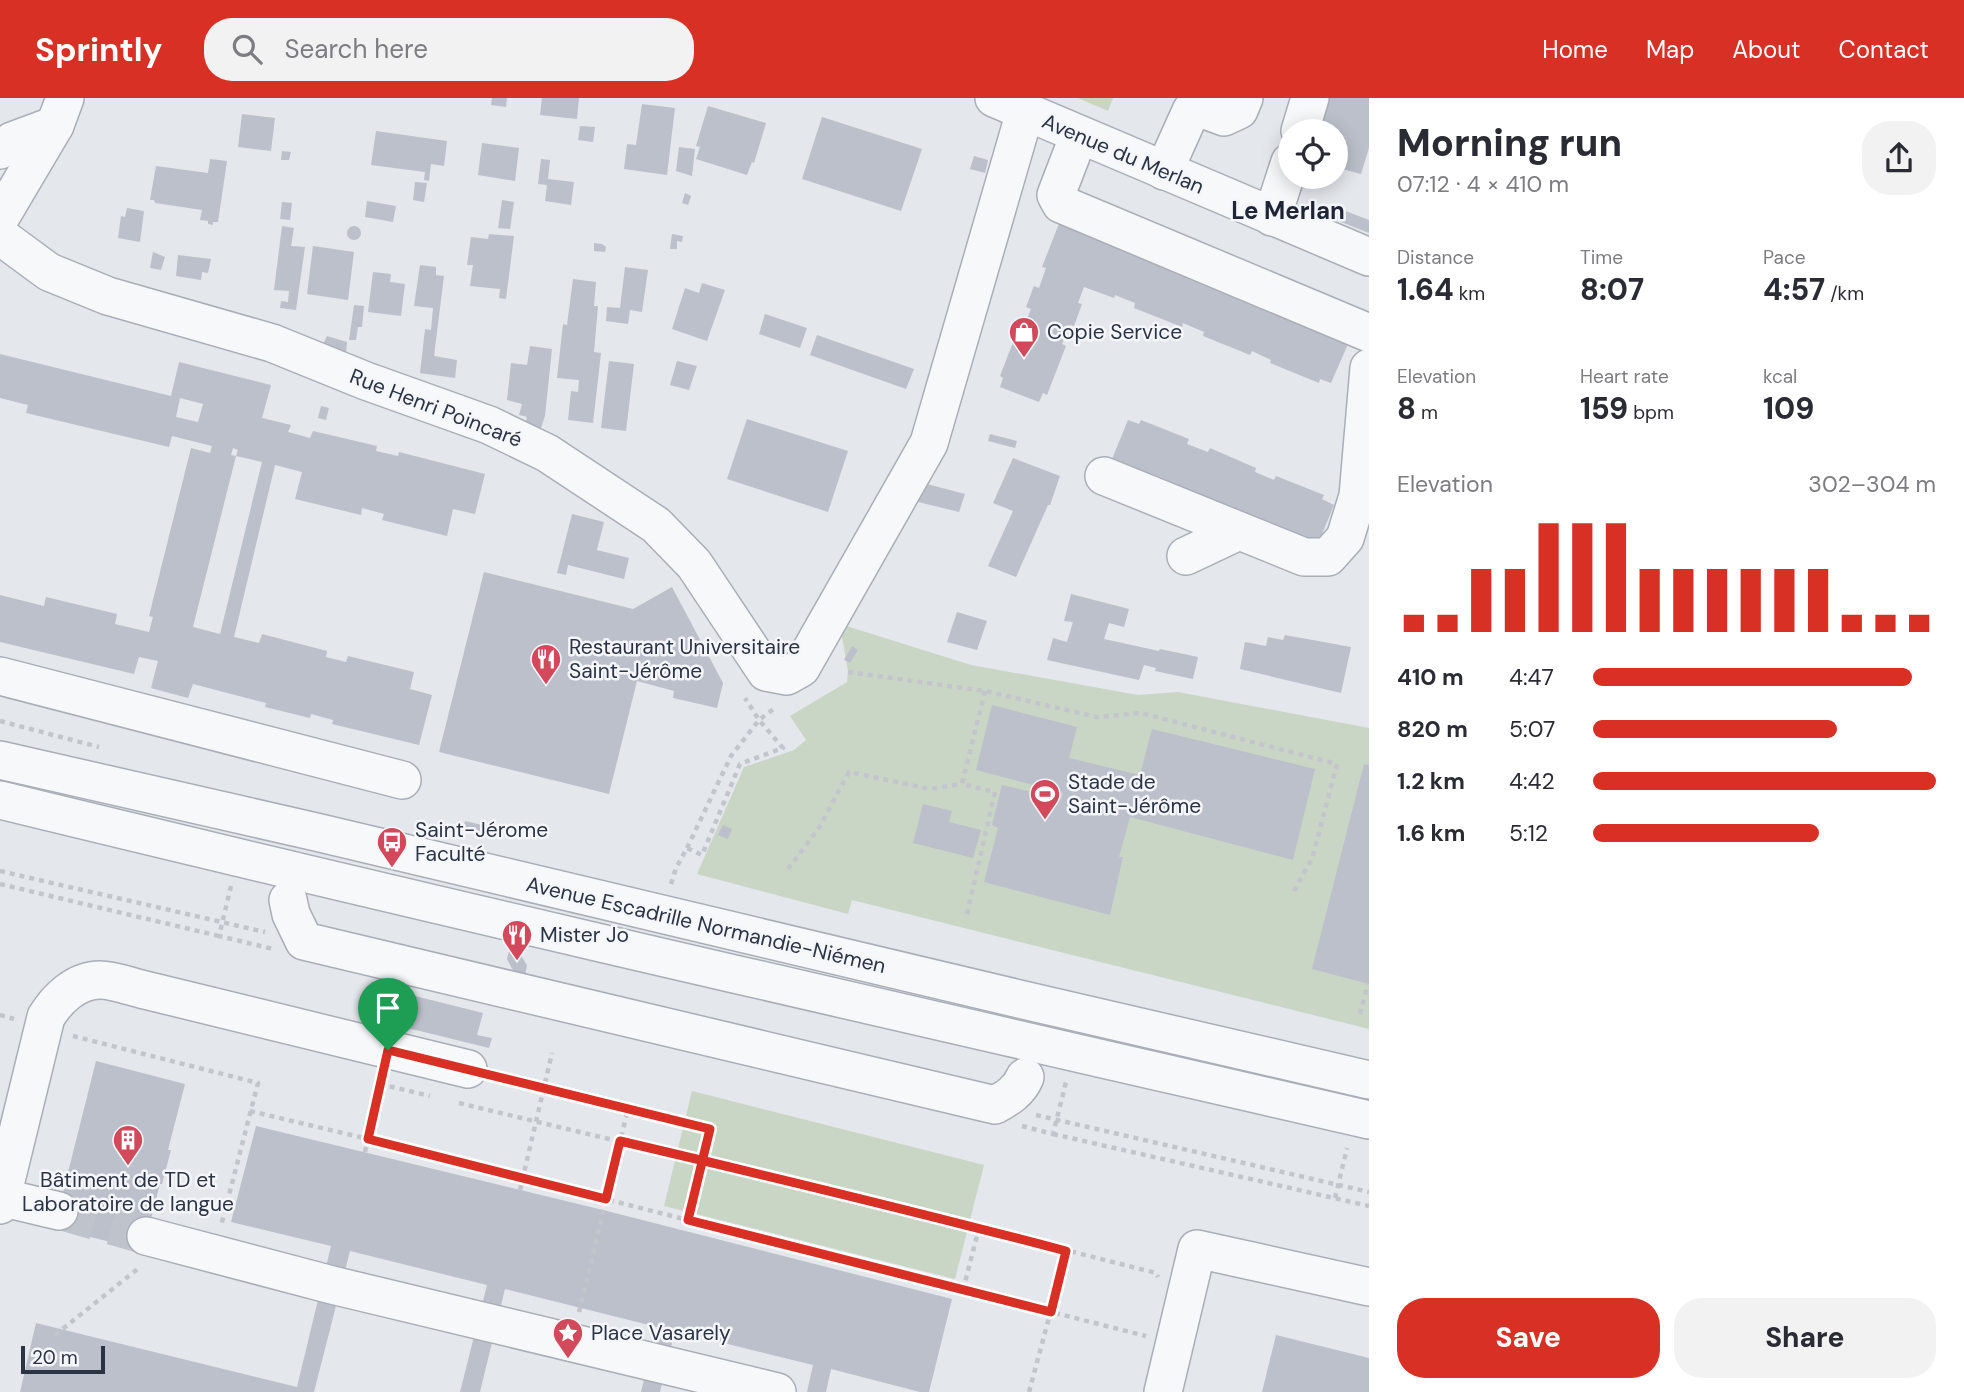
<!DOCTYPE html>
<meta charset="utf-8">
<style>
body{margin:0;font-family:"DM Sans",sans-serif;background:#f2f2f3;color:#2b2b33;height:100vh;display:flex;flex-direction:column;font-size:26px;white-space:nowrap}
*{box-sizing:border-box;margin:0}
p{font-size:23px;color:#7c7c81}
.icon{flex:none;width:38px;height:38px;fill:none;stroke:currentColor;stroke-width:2;stroke-linecap:round;stroke-linejoin:round}
.map{position:relative;flex:1;overflow:hidden}
.details{display:flex;flex-direction:column;background:#fff;width:595px}
.details>*{flex:none}
.controls{position:absolute;left:1278px;top:21px;display:grid;gap:14px}
.controls a{display:grid;place-items:center;width:70px;height:70px;border-radius:50%;background:#fff;box-shadow:0 4px 18px #0003;font-size:35px}
.scale{position:absolute;left:21px;bottom:18px;width:84px;box-sizing:border-box;padding-left:7px;border:4px solid #2b3445;border-top:0;font-size:19px;line-height:24px;white-space:nowrap;color:#2b3445;-webkit-text-stroke:5px #f4f6f9;paint-order:stroke}
.pin{position:absolute;display:grid;place-items:center;width:60px;height:60px;color:#fff;margin:-72px -30px;border-radius:50% 50% 50% 0;rotate:-45deg;box-shadow:0 0 7px #0007}
.pin .icon{rotate:45deg}
.round{display:grid;place-items:center;flex:none;width:74px;height:74px;border-radius:28px;background:#f2f2f3}
.summary{display:flex;align-items:center;justify-content:space-between;height:119px;padding:0 28px}
h1{font-size:38px;font-weight:800;line-height:52px}
.figures{display:grid;grid-template-columns:repeat(3,1fr);gap:10px;height:119px;padding:7px 28px}
.figures div{display:grid;align-content:center}
.figures b{font-size:30px;font-weight:800}
.figures small{font-size:19px;font-weight:400}
.figures p{font-size:19px}
.chart{height:196px;padding:14px 28px}
.chart p{display:flex;justify-content:space-between}
.chart svg{width:100%;height:126px;margin-top:7px;stroke:#d93025;stroke-width:6}
.primary-button{display:flex;gap:14px;margin-top:auto;padding:14px 28px}
.primary-button a{flex:1;height:80px;border-radius:28px;background:#d93025;color:#fff;font-size:28px;font-weight:800;line-height:80px;text-align:center}
.primary-button a+a{background:#f2f2f3;color:#2b2b33}
ul{padding:0 28px;list-style:none;font-size:23px}
li{display:grid;grid-template-columns:112px 84px 1fr;align-items:center;height:52px}
li i{height:18px;border-radius:9px;background:#d93025}
header{display:flex;align-items:center;gap:42px;box-sizing:border-box;height:98px;padding:0 35px;background:#d93025;color:#fff}
header strong{font-size:33px}
nav{display:flex;gap:38px;margin-inline-start:auto;font-size:24px}
.search{width:490px;height:63px;background:#f2f2f3;display:flex;align-items:center;gap:18px;box-sizing:border-box;padding:0 24px;border-radius:28px;color:#7c7c81;font-size:26px}
main{display:flex;flex:1;min-height:0}
.map>svg:first-child{display:block}
.green{fill:#c9d6c5}
.building{fill:#bbc0ca;fill-rule:evenodd}
.lines{fill:none;stroke-linecap:round;stroke-linejoin:round}
.minor-tunnel{stroke:#bfc3cb;stroke-width:37;stroke-dasharray:37 18;stroke-linecap:butt}
.minor-casing{stroke:#a9aeb7;stroke-width:40}
.path{stroke:#c2c5cb;stroke-width:4.5;stroke-dasharray:5 5;stroke-linecap:butt}
.minor{stroke:#f7f8fa;stroke-width:37}
.route-casing{stroke:#fff;stroke-width:14}
.route{stroke:#d93025;stroke-width:9}
.labels{text-anchor:middle;dominant-baseline:central;stroke-width:5;stroke-linejoin:round;paint-order:stroke}
.street-label{font-size:21px;fill:#2b3445;stroke:#f4f6f9}
.poi-label{font-size:21px;fill:#2b3445;stroke:#f4f6f9;text-anchor:start}
.quarter-label{font-size:24px;font-weight:bold;fill:#1d2536;stroke:#f4f6f9}
</style>
<header>
<strong>Sprintly</strong>
<div class="search"><svg class="icon" aria-label="search" viewBox="0 0 24 24"><circle cx="10" cy="10" r="6"/><path d="M15 15l6 6"/></svg>Search here</div>
<nav><a>Home</a><a>Map</a><a>About</a><a>Contact</a></nav>
</header>
<main>
<div class="map">
<svg width="1369" height="1294" viewBox="0 0 1369 1294">
<rect width="100%" height="100%" fill="#e4e7ec"/>
<!-- green -->
<g class="green">
<polygon points="1078,0 1113,0 1108,13"/>
<polygon points="840,526 971,567 1138,597 1178,594 1369,630 1369,931 852,802 848,816 697,776 744,669 794,652 806,642 790,618 847,584 848,574"/>
<polygon points="692,993 984,1067 955,1181 664,1108"/>
</g>
<!-- building -->
<g class="building">
<polygon points="492,0 507,0 506,9 491,7"/>
<polygon points="542,0 579,0 577,21 540,17"/>
<polygon points="1327,0 1369,0 1369,50 1361,76 1335,69 1335,33 1316,33"/>
<polygon points="642,6 675,10 667,77 624,71 627,46 636,47"/>
<polygon points="708,8 766,25 754,65 752,64 747,77 696,61 700,49 696,48"/>
<polygon points="242,16 275,20 271,53 238,49"/>
<polygon points="822,19 922,51 901,113 802,81"/>
<polygon points="580,28 595,29 593,44 578,42"/>
<polygon points="376,33 447,43 444,68 431,66 429,83 424,82 425,74 371,67"/>
<polygon points="482,45 519,50 515,83 478,77"/>
<polygon points="679,49 695,51 692,78 676,73"/>
<polygon points="282,53 291,54 289,62 281,62"/>
<polygon points="974,58 988,62 985,75 970,71"/>
<polygon points="210,61 227,63 218,124 213,124 213,127 208,126 208,123 200,122 202,112 155,105 154,102 150,102 156,68 208,75"/>
<polygon points="541,61 550,62 548,81 574,84 571,107 545,103 547,87 538,86"/>
<polygon points="415,84 427,85 424,104 413,102"/>
<polygon points="685,95 691,98 688,107 682,105"/>
<polygon points="502,102 514,104 510,131 498,130"/>
<polygon points="367,103 396,108 393,124 365,119"/>
<polygon points="282,104 292,105 290,122 280,121"/>
<polygon points="1335,109 1369,122 1369,135 1331,120"/>
<polygon points="127,110 144,113 140,144 118,140 121,118 125,119"/>
<polygon points="1060,123 1133,154 1132,157 1153,165 1154,161 1202,181 1201,185 1222,194 1223,191 1288,222 1289,218 1348,246 1331,285 1320,281 1319,285 1270,265 1271,262 1252,253 1250,257 1203,238 1204,234 1183,225 1182,229 1134,210 1135,205 1115,197 1114,200 1084,189 1078,205 1082,206 1074,228 1070,227 1062,246 1066,248 1047,297 1043,295 1039,304 1000,289 1003,280 1000,278 1019,229 1023,230 1031,211 1026,209 1034,188 1039,190 1046,170 1042,169"/>
<polygon points="282,128 294,130 291,148 305,149 296,212 280,210 281,203 288,204 289,193 274,192"/>
<circle cx="354" cy="135" r="7"/>
<polygon points="489,136 514,138 506,201 499,200 500,191 470,188 473,167 467,167 471,139 488,141"/>
<polygon points="672,136 683,138 682,144 677,143 677,151 670,151"/>
<polygon points="594,145 602,146 606,149 605,154 594,153"/>
<polygon points="313,148 354,154 348,202 307,196"/>
<polygon points="153,154 165,159 161,172 150,170"/>
<polygon points="178,157 211,161 208,175 202,174 201,182 176,178"/>
<polygon points="420,167 436,169 436,177 444,178 434,258 457,262 455,280 420,275 425,231 431,232 433,210 414,208"/>
<polygon points="625,169 648,172 642,214 630,212 628,226 606,223 607,209 620,210"/>
<polygon points="373,174 391,176 390,184 405,186 401,218 368,214"/>
<polygon points="573,181 596,184 594,208 598,208 594,254 601,255 593,325 568,322 571,293 578,294 579,282 557,280 563,226 567,227"/>
<polygon points="702,185 725,192 707,243 672,231 685,190 699,195"/>
<polygon points="354,207 364,208 362,229 358,229 356,242 349,242"/>
<polygon points="765,216 807,230 800,250 759,236"/>
<polygon points="817,237 914,271 906,291 810,257"/>
<polygon points="327,238 347,244 345,268 317,258"/>
<polygon points="530,248 552,251 545,318 540,333 525,326 527,319 519,317 522,306 507,302 511,265 527,267"/>
<path d="M0 256 171 298 179 264 271 287 262 320 291 327 288 334 310 340 313 333 377 348 376 353 398 358 399 354 485 376 475 416 453 411 447 438 382 422 384 416 362 410 361 417 295 401 302 374 275 367 234 539 259 545 262 536 327 553 326 559 346 564 348 558 414 574 410 591 432 597 419 647 332 626 333 622 311 616 310 620 265 609 266 605 193 586 188 600 151 590 158 563 139 559 134 576 0 544V497L44 508 46 499 117 516 115 526 149 534 153 519 149 518 191 350 210 355 212 348 172 338 169 349 26 315 28 307 0 300ZM180 300 203 306 198 324 176 319ZM233 350 238 352 236 358 262 364 220 536 193 529 236 358 231 357Z"/>
<polygon points="609,263 634,266 626,333 601,330"/>
<polygon points="677,263 697,268 689,292 670,287"/>
<polygon points="321,308 329,310 326,322 318,320"/>
<polygon points="747,321 848,353 828,414 727,381"/>
<polygon points="1128,322 1139,326 1141,322 1189,341 1187,346 1208,354 1210,350 1256,370 1255,374 1274,382 1276,378 1324,397 1322,401 1334,407 1318,446 1171,385 1170,389 1121,370 1123,365 1112,361"/>
<polygon points="990,336 1017,343 1015,350 988,343"/>
<polygon points="1013,360 1060,378 1050,407 1048,407 1016,479 988,468 1013,413 993,405"/>
<polygon points="923,385 965,396 959,414 914,403"/>
<polygon points="572,416 604,424 597,452 629,460 624,481 568,467 566,477 557,475"/>
<polygon points="484,474 633,511 672,489 723,585 717,610 673,600 674,593 637,583 609,696 439,654"/>
<polygon points="1071,496 1129,511 1124,529 1109,525 1104,541 1159,553 1160,551 1198,559 1193,581 1155,573 1156,570 1144,567 1139,582 1047,562 1053,540 1067,544 1073,524 1064,523"/>
<polygon points="957,514 987,523 977,552 947,544"/>
<polygon points="1285,537 1351,549 1341,595 1240,571 1245,544 1266,548 1268,539 1283,542"/>
<polygon points="852,548 858,552 850,565 844,562"/>
<polygon points="992,607 1077,629 1069,660 1140,677 1152,631 1315,671 1293,762 1130,719 1119,759 1123,759 1110,817 984,784 998,730 992,727 1002,687 1061,701 1063,695 976,672"/>
<polygon points="1364,666 1369,667 1369,886 1312,871"/>
<polygon points="923,706 952,713 949,724 981,732 973,760 913,745"/>
<polygon points="465,723 482,727 479,736 463,733"/>
<polygon points="723,727 732,731 728,741 718,737"/>
<polygon points="509,853 520,856 527,867 525,878 515,876 507,861"/>
<polygon points="387,891 483,915 477,937 492,940 489,950 379,923"/>
<polygon points="96,963 185,986 168,1052 171,1052 162,1086 160,1086 143,1152 54,1130"/>
<polygon points="256,1028 603,1112 952,1201 929,1294 920,1294 831,1271 826,1294 807,1294 813,1267 675,1233 660,1294 641,1294 657,1229 505,1191 480,1294 460,1294 487,1187 350,1153 314,1294 20,1294 36,1225 297,1289 331,1148 231,1124"/>
<polygon points="1276,1237 1369,1260 1369,1294 1262,1294"/>
</g>
<g class="lines">
<!-- minor-tunnel -->
<polyline class="minor-tunnel" points="59,1113 146,1138"/>
<!-- minor casing -->
<g class="minor-casing">
<g id="minor">
<polyline points="994,0 1369,159"/>
<polyline points="1300,33 1310,0"/>
<polyline points="1079,37 1056,97 1061,106 1369,235"/>
<polyline points="0,52 12,43 55,27"/>
<polyline points="1164,73 1191,13 1200,10 1224,19 1239,12 1244,0"/>
<polyline points="1272,119 1290,64"/>
<polyline points="0,120 55,27 65,0"/>
<polyline points="0,138 49,174 108,198 272,245 366,283 489,327 547,355 656,427 694,466 766,574 787,578 801,570 929,345 1025,14"/>
<polyline points="1104,378 1304,459 1328,459 1345,440 1358,398 1369,270"/>
<polyline points="1186,458 1239,433"/>
<polyline points="0,578 402,682"/>
<polyline points="0,662 316,734 1032,904 1369,982"/>
<path d="M0 702C455 813 912 917 1369 1022"/>
<path d="M288 802 291 816 304 843 995 1007C1008 1000 1019 993 1025 979"/>
<polyline points="0,1099 59,1113"/>
<path d="M0 1107 46 919C57 901 76 882 100 882 113 882 132 889 145 892L468 971"/>
<polyline points="146,1138 332,1187 777,1294"/>
<polyline points="1163,1294 1197,1151 1369,1189"/>
</g>
</g>
<!-- path -->
<g class="path">
<polyline points="848,574 985,593 1097,619 1141,615 1337,666 1312,761 1292,796"/>
<polyline points="0,623 99,649"/>
<polyline points="687,750 731,658 759,622 776,609"/>
<polyline points="788,771 819,730 849,674 930,691 962,686"/>
<polyline points="0,773 265,834"/>
<polyline points="0,786 219,838"/>
<polyline points="671,786 676,770 687,750 702,757 740,666 783,650 759,622 745,600"/>
<polyline points="231,788 219,838 273,851"/>
<polyline points="967,816 995,694 962,686 985,593"/>
<polyline points="1360,916 1368,885"/>
<polyline points="0,917 14,921"/>
<polyline points="73,938 258,985 221,1128"/>
<polyline points="496,979 710,1031 688,1122"/>
<polyline points="380,986 430,998"/>
<polyline points="459,1005 979,1130 1156,1175 1158,1179"/>
<polyline points="250,1013 368,1041 1146,1238"/>
<polyline points="1036,1017 1369,1094"/>
<polyline points="1022,1028 1053,1036 1066,984"/>
<polyline points="1053,1036 1369,1108"/>
<polyline points="365,1054 381,984"/>
<polyline points="520,1092 552,955"/>
<polyline points="1335,1100 1347,1050"/>
<polyline points="963,1192 979,1130"/>
<polyline points="579,1214 628,1011"/>
<polyline points="55,1237 140,1169"/>
<polyline points="1029,1294 1067,1153"/>
</g>
<!-- minor -->
<use href="#minor" class="minor"/>
</g>
<g class="lines">
<!-- route casing -->
<g class="route-casing">
<path id="route" d="M388 952 368 1041 606 1101 620 1043C769 1078 918 1114 1066 1153L1051 1214 688 1122 710 1031 388 952"/>
</g>
<!-- route -->
<use href="#route" class="route"/>
</g>
<!-- icons -->
<defs>
<g id="shop-pin" transform="scale(1.575)"><path d="M0 17L-7.5 6A9.5 9.5 0 1 1 7.5 6Z" fill="#d1495b" stroke="#f4f6f9"/><path d="M-5-2.5h2.3a2.7 3.5 0 0 1 5.4 0H5L5.5 6h-11ZM-1.5-2.5h3a1.5 2.3 0 0 0-3 0Z" fill="#fff"/></g>
<g id="restaurant-pin" transform="scale(1.575)"><path d="M0 17L-7.5 6A9.5 9.5 0 1 1 7.5 6Z" fill="#d1495b" stroke="#f4f6f9"/><path d="M-5-6h1v4h1v-4h1v4h1v-4h1v5L-1.5 .5V6h-2V.5L-5-1ZM5-6V6H3V1.5H1.5Q1.5-4 5-6Z" fill="#fff"/></g>
<g id="stadium-pin" transform="scale(1.575)"><path d="M0 17L-7.5 6A9.5 9.5 0 1 1 7.5 6Z" fill="#d1495b" stroke="#f4f6f9"/><path d="M0-5a6.5 5 0 1 0 0 10a6.5 5 0 1 0 0-10ZM-3.5-1.8h7v3.6h-7Z" fill="#fff"/></g>
<g id="bus-pin" transform="scale(1.575)"><path d="M0 17L-7.5 6A9.5 9.5 0 1 1 7.5 6Z" fill="#d1495b" stroke="#f4f6f9"/><path d="M-5-6H5V4H4V6H2V4H-2V6H-4V4H-5ZM-3.5-4V0h7V-4ZM-3.5 1.2v1.5H-2V1.2ZM2 1.2v1.5H3.5V1.2Z" fill="#fff"/></g>
<g id="building-pin" transform="scale(1.575)"><path d="M0 17L-7.5 6A9.5 9.5 0 1 1 7.5 6Z" fill="#d1495b" stroke="#f4f6f9"/><path d="M-4-6H4V6H1V3H-1V6H-4ZM-2.5-4.3h1.7v1.8h-1.7ZM.8-4.3h1.7v1.8H.8ZM-2.5-1h1.7V.8h-1.7ZM.8-1h1.7V.8H.8Z" fill="#fff"/></g>
<g id="sight-pin" transform="scale(1.575)"><path d="M0 17L-7.5 6A9.5 9.5 0 1 1 7.5 6Z" fill="#d1495b" stroke="#f4f6f9"/><path d="M0-6L1.8-2.2L6-1.7L2.9 1.2L3.7 5.4L0 3.3L-3.7 5.4L-2.9 1.2L-6-1.7L-1.8-2.2Z" fill="#fff"/></g>
</defs>
<g fill-rule="evenodd">
<use href="#shop-pin" x="1024" y="234"/>
<use href="#restaurant-pin" x="546" y="561"/>
<use href="#stadium-pin" x="1045" y="696"/>
<use href="#bus-pin" x="392" y="744"/>
<use href="#restaurant-pin" x="517" y="837"/>
<use href="#building-pin" x="128" y="1042"/>
<use href="#sight-pin" x="568" y="1235"/>
</g>
<g class="labels">
<!-- street labels -->
<g class="street-label">
<text transform="translate(1123 56) rotate(23)">Avenue du Merlan</text>
<text transform="translate(436 310) rotate(21)">Rue Henri Poincaré</text>
<text transform="translate(706 827) rotate(13)">Avenue Escadrille Normandie-Niémen</text>
</g>
<!-- poi labels -->
<g class="poi-label">
<text x="1047" y="234">Copie Service</text>
<text x="569" y="549">Restaurant Universitaire<tspan x="569" dy="24">Saint-Jérôme</tspan></text>
<text x="1068" y="684">Stade de<tspan x="1068" dy="24">Saint-Jérôme</tspan></text>
<text x="415" y="732">Saint-Jérome<tspan x="415" dy="24">Faculté</tspan></text>
<text x="540" y="837">Mister Jo</text>
<text x="128" y="1082" text-anchor="middle">Bâtiment de TD et<tspan x="128" dy="24">Laboratoire de langue</tspan></text>
<text x="591" y="1235">Place Vasarely</text>
</g>
<!-- quarter labels -->
<g class="quarter-label">
<text x="1288" y="112">Le Merlan</text>
</g>
</g>
</svg>
<div class="controls">
<a><svg class="icon" aria-label="locate" viewBox="0 0 24 24"><circle cx="12" cy="12" r="6"/><path d="M12 2v4M12 18v4M2 12h4M18 12h4"/></svg></a>
</div>
<div class="scale">20 m</div>
<div class="pin" style="left:388px;top:952px;background:#1e9e55"><svg class="icon" aria-label="arrive" viewBox="0 0 24 24"><path d="M6 21V4h12l-3 4 3 4H6"/></svg></div>
</div>
<section class="details">
<div class="summary"><div><h1>Morning run</h1><p>07:12 · 4 × 410 m</p></div><a class="round"><svg class="icon" aria-label="share" viewBox="0 0 24 24"><path d="M12 15V3M7 8l5-5 5 5M5 13v7h14v-7"/></svg></a></div>
<div class="figures">
<div><p>Distance</p><b>1.64<small> km</small></b></div>
<div><p>Time</p><b>8:07</b></div>
<div><p>Pace</p><b>4:57<small> /km</small></b></div>
</div>
<div class="figures">
<div><p>Elevation</p><b>8<small> m</small></b></div>
<div><p>Heart rate</p><b>159<small> bpm</small></b></div>
<div><p>kcal</p><b>109</b></div>
</div>
<div class="chart"><p><span>Elevation</span>302–304 m</p>
<svg viewBox="0 0 160 44" preserveAspectRatio="none"><path d="M5 44V38M15 44V38M25 44V22M35 44V22M45 44V6M55 44V6M65 44V6M75 44V22M85 44V22M95 44V22M105 44V22M115 44V22M125 44V22M135 44V38M145 44V38M155 44V38"/></svg>
</div>
<ul>
<li><b>410 m</b>4:47<i style="width:93%"></i></li>
<li><b>820 m</b>5:07<i style="width:71%"></i></li>
<li><b>1.2 km</b>4:42<i style="width:100%"></i></li>
<li><b>1.6 km</b>5:12<i style="width:66%"></i></li>
</ul>
<div class="primary-button"><a>Save</a><a>Share</a></div>
</section>
</main>
